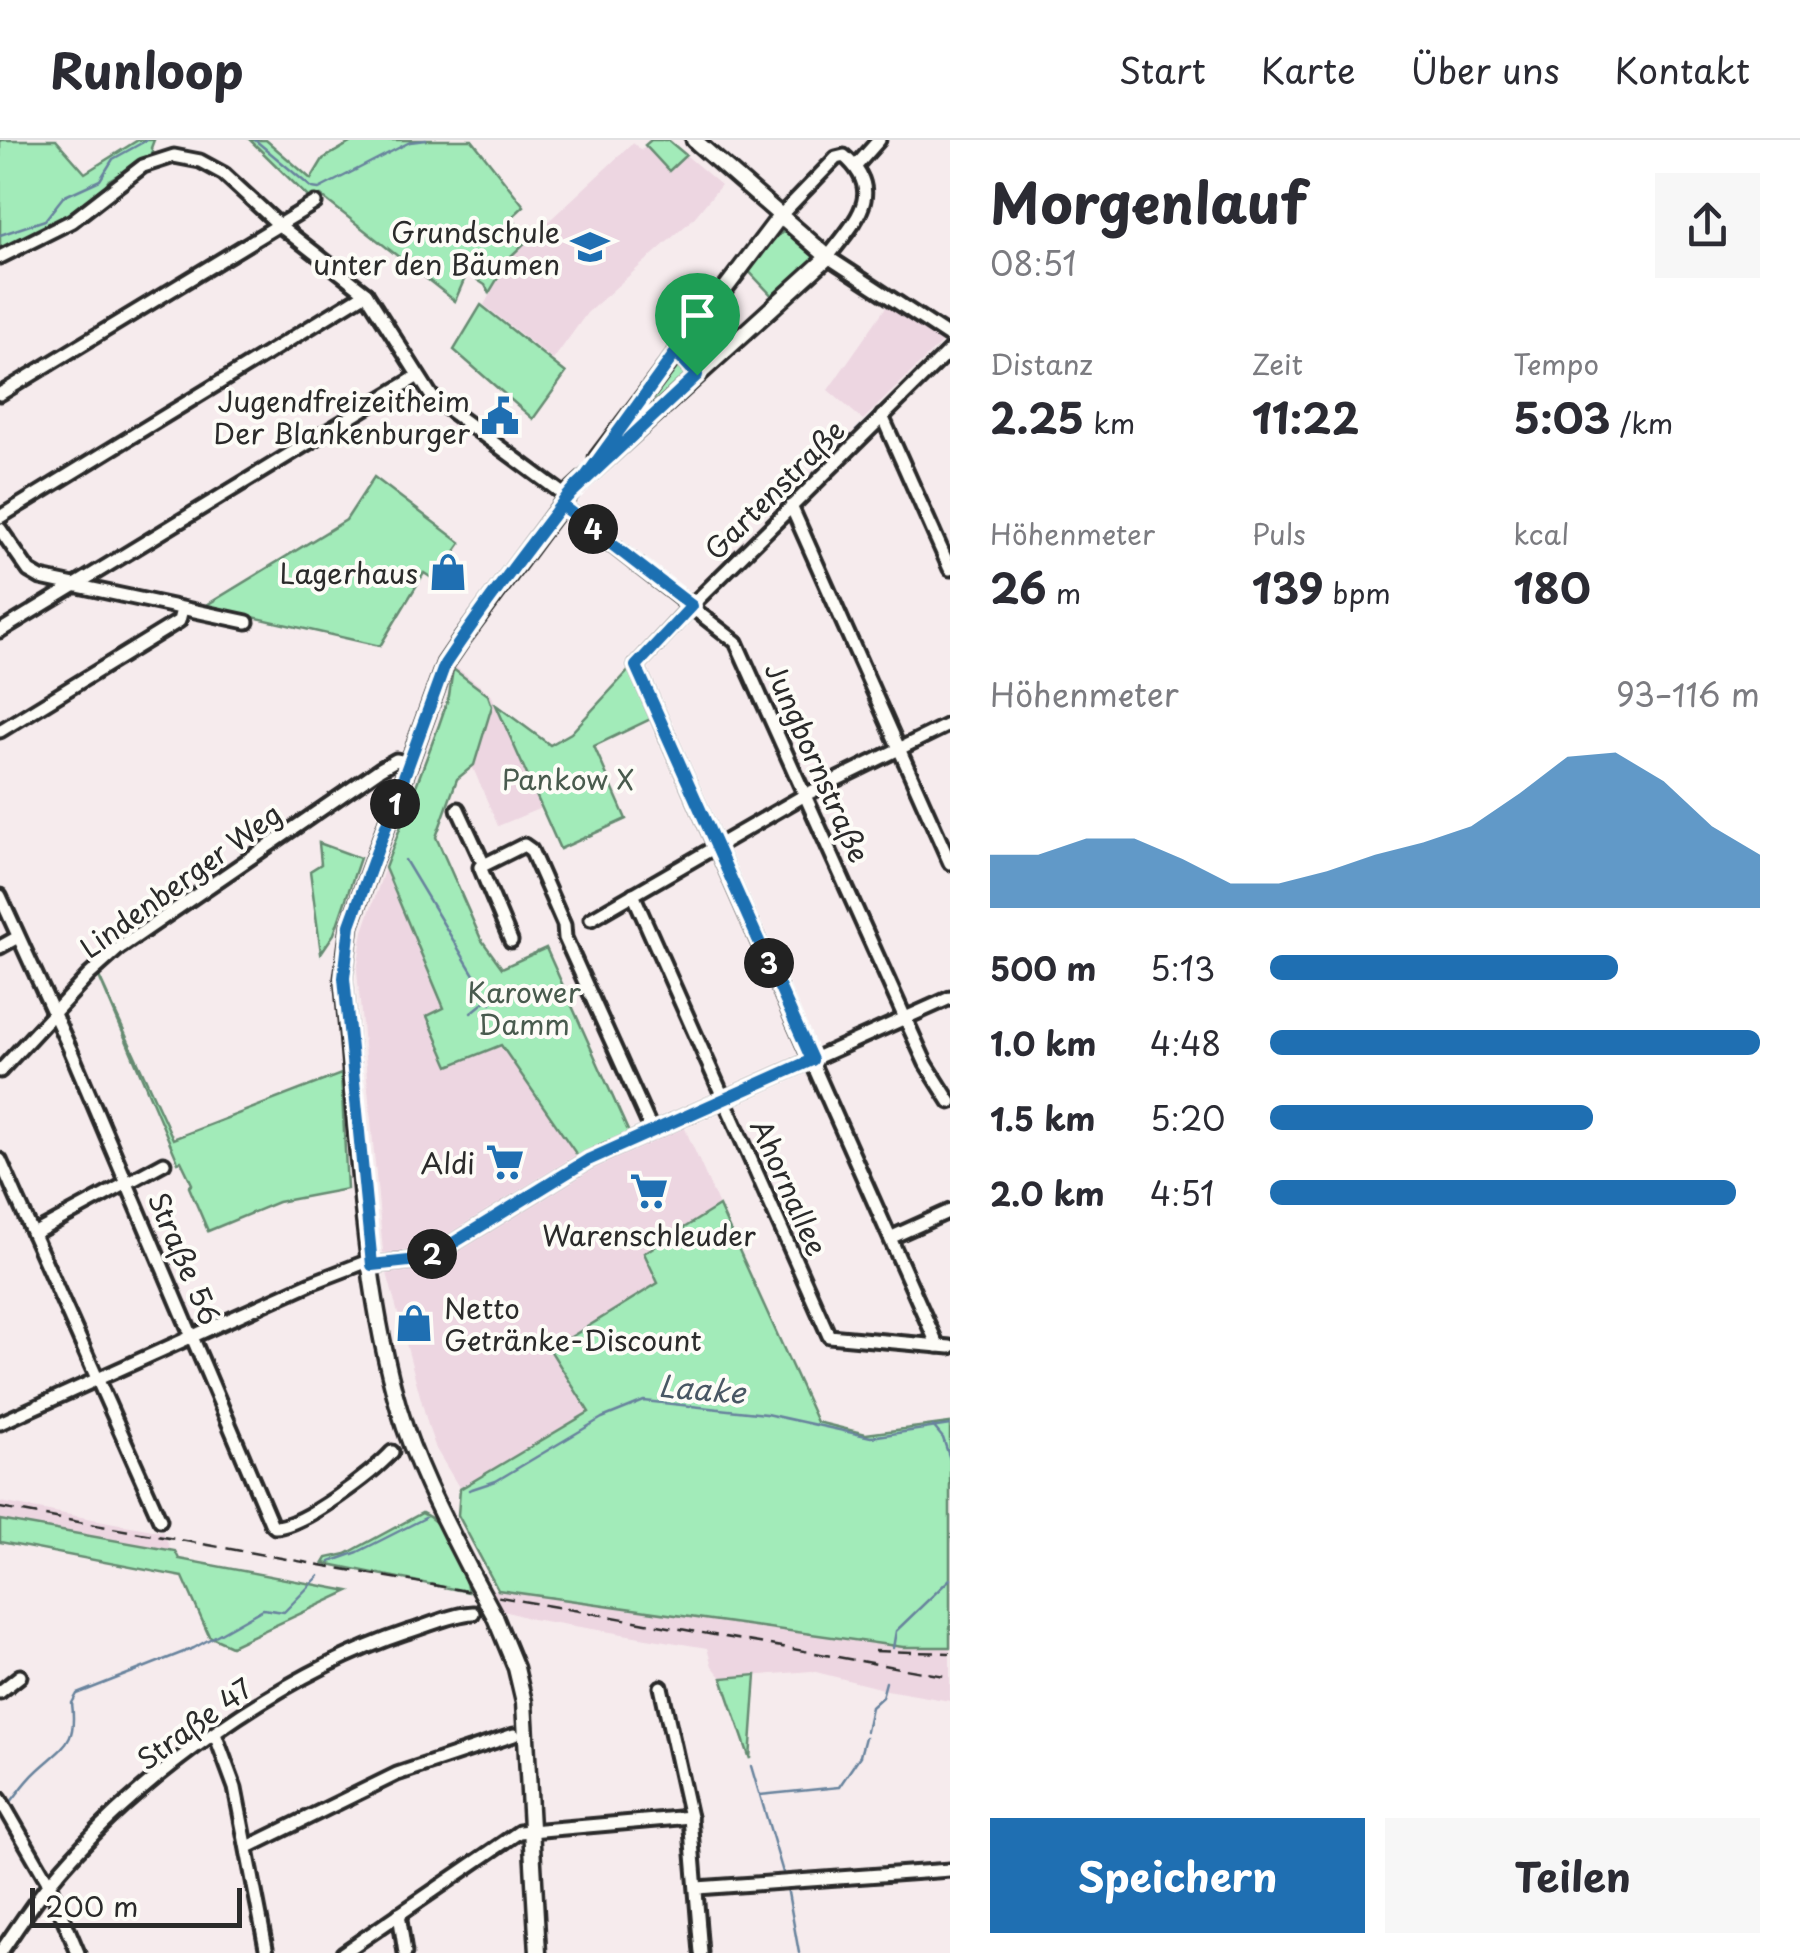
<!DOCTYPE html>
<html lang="de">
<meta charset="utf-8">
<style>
body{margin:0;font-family:"Playpen Sans",sans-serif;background:#f7f7f7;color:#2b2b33;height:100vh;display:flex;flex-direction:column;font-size:38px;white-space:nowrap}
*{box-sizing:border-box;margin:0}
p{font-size:32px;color:#7c7c81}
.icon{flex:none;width:55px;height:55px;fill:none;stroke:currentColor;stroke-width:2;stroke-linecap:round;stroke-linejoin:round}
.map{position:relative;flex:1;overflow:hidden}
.sheet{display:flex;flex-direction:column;background:#fff;width:850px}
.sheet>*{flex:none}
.scale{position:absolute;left:30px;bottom:25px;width:212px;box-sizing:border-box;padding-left:10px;border:5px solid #2b2b2b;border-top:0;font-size:28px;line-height:35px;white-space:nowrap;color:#2b2b2b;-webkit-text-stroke:8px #fdfcf7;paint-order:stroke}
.pin{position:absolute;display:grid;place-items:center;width:85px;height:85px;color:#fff;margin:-102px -42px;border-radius:50% 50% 50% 0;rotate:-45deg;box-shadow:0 0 10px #0007}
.pin .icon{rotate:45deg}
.km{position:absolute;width:50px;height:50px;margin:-25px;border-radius:50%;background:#222;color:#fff;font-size:28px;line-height:50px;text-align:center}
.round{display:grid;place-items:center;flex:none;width:105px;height:105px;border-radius:0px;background:#f7f7f7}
.head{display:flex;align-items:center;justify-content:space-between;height:170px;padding:0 40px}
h1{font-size:55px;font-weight:700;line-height:75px}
.figures{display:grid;grid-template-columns:repeat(3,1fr);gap:15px;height:170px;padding:10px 40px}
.figures div{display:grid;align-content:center}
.figures b{font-size:42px;font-weight:700}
.figures small{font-size:28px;font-weight:400}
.figures p{font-size:28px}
.chart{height:280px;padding:20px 40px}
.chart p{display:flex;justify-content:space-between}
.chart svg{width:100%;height:180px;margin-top:10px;fill:#1f6fb2;opacity:.7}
.primary-button{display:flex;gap:20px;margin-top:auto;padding:20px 40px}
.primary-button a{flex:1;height:115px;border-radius:0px;background:#1f6fb2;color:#fff;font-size:40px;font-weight:700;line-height:115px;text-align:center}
.primary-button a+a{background:#f7f7f7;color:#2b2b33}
ul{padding:0 40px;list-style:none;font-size:32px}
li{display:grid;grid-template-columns:160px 120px 1fr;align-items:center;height:75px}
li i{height:25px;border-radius:12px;background:#1f6fb2}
header{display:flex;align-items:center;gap:60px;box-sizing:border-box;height:140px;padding:0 50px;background:#fff;border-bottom:2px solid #e1e1e2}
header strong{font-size:48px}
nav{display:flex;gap:55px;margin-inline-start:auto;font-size:35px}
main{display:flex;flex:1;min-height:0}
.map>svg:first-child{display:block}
.built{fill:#edd6e1}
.green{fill:#a2ebb9;stroke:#668b72;stroke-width:2.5}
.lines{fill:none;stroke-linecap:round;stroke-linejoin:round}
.stream{stroke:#67839d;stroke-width:2.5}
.minor-casing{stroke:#2b2b2b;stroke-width:19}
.major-casing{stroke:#2b2b2b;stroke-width:21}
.minor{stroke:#fdfcf7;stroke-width:11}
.major{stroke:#fdfcf7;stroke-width:14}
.rail{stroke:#2b2b2b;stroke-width:2.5;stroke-dasharray:15 8;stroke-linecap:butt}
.major-bridge-casing{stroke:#2b2b2b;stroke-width:21;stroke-linecap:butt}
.major-bridge{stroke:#fdfcf7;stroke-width:14}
.route-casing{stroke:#fff;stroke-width:20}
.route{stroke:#1f6fb2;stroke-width:12}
.labels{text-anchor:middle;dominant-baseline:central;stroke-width:8;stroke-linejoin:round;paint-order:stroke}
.poi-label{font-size:28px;fill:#2b2b2b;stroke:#fdfcf7;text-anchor:end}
.street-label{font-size:28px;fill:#2b2b2b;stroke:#fdfcf7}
.park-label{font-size:28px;fill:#495b4e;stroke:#fdfcf7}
.water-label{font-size:30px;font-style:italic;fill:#495764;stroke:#fdfcf7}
</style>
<header>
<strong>Runloop</strong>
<nav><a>Start</a><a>Karte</a><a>Über uns</a><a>Kontakt</a></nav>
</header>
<main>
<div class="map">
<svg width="950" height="1813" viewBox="0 0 950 1813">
<rect width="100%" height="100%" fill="#f6ebed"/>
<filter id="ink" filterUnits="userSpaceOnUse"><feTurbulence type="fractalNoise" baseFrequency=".01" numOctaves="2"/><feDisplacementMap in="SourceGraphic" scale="20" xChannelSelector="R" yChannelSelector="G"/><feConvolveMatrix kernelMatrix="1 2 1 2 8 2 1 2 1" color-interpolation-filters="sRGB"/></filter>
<g filter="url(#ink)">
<!-- built -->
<g class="built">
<polygon points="651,0 668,0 721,45 693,79 587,173 553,220 484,165 511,116 633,3 641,10"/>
<polygon points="888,164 943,201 863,280 828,250"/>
<polygon points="454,526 491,554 541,668 498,686 473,628 492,566 488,555 453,529"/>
<polygon points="385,728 444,869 501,904 579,1018 591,1028 683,984 719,1066 644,1113 659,1143 551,1210 589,1272 460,1349 436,1309 429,1289 384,1122 357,830 363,791"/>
<polygon points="0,1362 163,1392 171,1410 0,1380"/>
<polygon points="487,1449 903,1507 950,1507 950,1561 887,1550 812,1531 722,1538 712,1526 707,1508 532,1479 497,1469"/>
</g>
<!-- green -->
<g class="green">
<polygon points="0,0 56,0 85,33 138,0 154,0 151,8 154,14 109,40 96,59 69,79 0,113"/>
<polygon points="250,0 266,0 311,39 323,19 355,0 472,0 524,66 511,78 530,98 511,116 489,153 485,145 467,133 455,161 321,56 308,57"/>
<polygon points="651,0 668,0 686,15 669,31 645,5"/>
<polygon points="786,89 815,117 815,123 776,160 744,126"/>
<polygon points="481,165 566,233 533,279 454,210"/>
<path d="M714 171 740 190 699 226C689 224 684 217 683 208Z"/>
<polygon points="676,220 687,229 687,239 605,316"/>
<polygon points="374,337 461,403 435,440 424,433 380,506 205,466 346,380"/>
<polygon points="633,526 655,577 594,606 626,679 560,709 496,565 550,605 571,593"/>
<polygon points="453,529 488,555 492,566 474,625 457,639 436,697 481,799 502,828 546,808 629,993 579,1018 501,905 449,926 427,876 444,868 385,728 439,585 449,556"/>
<polygon points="319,703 360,718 334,794 321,813 310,731 321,724"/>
<polygon points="97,832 173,999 341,934 347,1049 278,1062 208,1091 189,1047 192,1044 181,1021 178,1022"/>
<polygon points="719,1066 817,1282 866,1294 950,1283 950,1507 903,1507 498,1450 458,1375 460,1349 589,1272 550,1210 658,1143 644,1113"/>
<path d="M422 1373C448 1384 463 1426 468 1452L324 1423 327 1418 346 1414Z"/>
<polygon points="0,1380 175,1411 179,1419 349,1451 231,1506 209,1496 183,1437 0,1402"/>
<polygon points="756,1535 750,1619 722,1538"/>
</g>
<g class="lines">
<!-- stream -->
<g class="stream">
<polyline points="255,0 312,48 319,49 410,2 426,0"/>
<polyline points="0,95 45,80 63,57 100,40 113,19 147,0"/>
<polyline points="856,291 941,210"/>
<polyline points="693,455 849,298"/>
<polyline points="405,720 491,863"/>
<polyline points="471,873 488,859"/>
<polyline points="933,1286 943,1298 950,1319"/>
<polyline points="469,1350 496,1341 602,1278 644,1261 766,1274 871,1297 950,1285"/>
<polyline points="330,1422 358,1412 425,1378"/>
<polyline points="893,1508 896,1491 950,1439"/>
<polyline points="866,1591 871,1567 882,1557 886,1542"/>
<polyline points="751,1626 759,1653"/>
<path d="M10 1663C19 1652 26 1641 37 1631 65 1605 77 1604 72 1563L77 1554 194 1508 263 1469 284 1472 319 1436"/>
<polyline points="784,1736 760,1655 839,1647 860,1616 865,1597"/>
<polyline points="787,1747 799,1813"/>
</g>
<!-- minor casing -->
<g class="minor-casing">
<g id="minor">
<polyline points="856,26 879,0"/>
<path d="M781 75 836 18 844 16C887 53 854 82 828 117L950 197"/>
<polyline points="0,117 72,81 143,26 174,16 200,21 224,34 279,85 366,153 432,257 567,357"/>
<polyline points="676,212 697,235"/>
<polyline points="0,254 315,63"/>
<polyline points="882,276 950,429"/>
<polyline points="561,365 736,502 905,878 926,924 950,962"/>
<polyline points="791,366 950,723"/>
<polyline points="0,377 366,153"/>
<polyline points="0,389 29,431 41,438 247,482"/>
<polyline points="0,491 418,236"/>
<polyline points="0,591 179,481 182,469"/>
<polyline points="458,669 483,723"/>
<polyline points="633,754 829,1196 950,1207"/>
<path d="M0 756 70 909 271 1383 275 1387C302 1387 373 1333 392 1312"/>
<polyline points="591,779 805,655 950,584"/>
<polyline points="511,801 480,727 524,705 531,710 564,785 565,798 652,991"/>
<polyline points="0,807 18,797"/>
<polyline points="0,931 89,835 118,809 380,629 396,620 410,623"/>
<polyline points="0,1020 160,1380"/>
<polyline points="33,1094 164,1023"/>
<polyline points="892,1097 950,1071"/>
<polyline points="372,1125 419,1120 450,1105 588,1020 950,858"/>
<polyline points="938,1206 636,526 696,461 950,210"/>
<polyline points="0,1283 311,1143 371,1120"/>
<polyline points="661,1547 690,1677 701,1813"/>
<polyline points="0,1552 20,1536"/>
<polyline points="215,1594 235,1648 267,1813"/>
<polyline points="0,1659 49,1744 78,1813"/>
<polyline points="248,1707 397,1634 514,1595"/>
<polyline points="697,1748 950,1730"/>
<polyline points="399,1774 405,1813"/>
<path d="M0 1813C16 1790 31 1766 49 1744 133 1640 280 1534 407 1492 428 1486 452 1474 473 1473"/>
<polyline points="343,1813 519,1692 690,1677"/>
</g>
</g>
<!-- major casing -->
<g class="major-casing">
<g id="major">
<polyline points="597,318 781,75"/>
<path d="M473 1436C445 1381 416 1327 399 1269 360 1136 357 976 343 838L350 785 445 524 462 499 573 349 828 117 694 0"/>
<polyline points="495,1477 516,1528 524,1562 538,1813"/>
</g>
</g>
<!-- minor -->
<use href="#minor" class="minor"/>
<!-- major -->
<use href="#major" class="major"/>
<!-- rail -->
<g class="rail">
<polyline points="0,1368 950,1537"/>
<polyline points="874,1511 950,1513"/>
</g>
<!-- major-bridge casing -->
<g class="major-bridge-casing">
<polyline id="major-bridge" points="473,1436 495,1477"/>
</g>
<!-- major-bridge -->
<use href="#major-bridge" class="major-bridge"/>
</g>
</g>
<g class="lines" filter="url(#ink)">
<!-- route casing -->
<g class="route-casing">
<path id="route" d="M697 235 567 357C525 412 483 467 445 524L350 785 344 838 372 1125 418 1120 450 1105 588 1020 812 920 636 526 692 466 561 365C568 355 575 347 584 339L676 212 697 235"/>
</g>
<!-- route -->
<use href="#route" class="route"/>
</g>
<!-- icons -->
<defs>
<g id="school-bare" transform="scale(3)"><path d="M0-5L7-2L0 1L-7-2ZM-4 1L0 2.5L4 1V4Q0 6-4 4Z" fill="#1f6fb2" stroke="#fdfcf7" stroke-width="2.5" paint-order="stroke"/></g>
<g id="civic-bare" transform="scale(3)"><path d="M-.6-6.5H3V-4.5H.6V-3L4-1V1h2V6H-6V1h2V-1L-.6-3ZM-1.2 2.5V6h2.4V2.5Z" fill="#1f6fb2" stroke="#fdfcf7" stroke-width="2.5" paint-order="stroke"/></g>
<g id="shop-bare" transform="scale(3)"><path d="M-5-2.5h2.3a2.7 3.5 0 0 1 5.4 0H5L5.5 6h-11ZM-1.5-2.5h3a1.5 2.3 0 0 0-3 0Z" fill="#1f6fb2" stroke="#fdfcf7" stroke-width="2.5" paint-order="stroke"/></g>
<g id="supermarket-bare" transform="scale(3)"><path d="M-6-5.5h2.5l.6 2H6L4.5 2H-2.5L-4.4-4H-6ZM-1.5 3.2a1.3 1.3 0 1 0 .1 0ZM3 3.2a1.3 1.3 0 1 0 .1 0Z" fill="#1f6fb2" stroke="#fdfcf7" stroke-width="2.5" paint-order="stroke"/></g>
</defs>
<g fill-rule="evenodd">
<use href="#school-bare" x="590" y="107"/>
<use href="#civic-bare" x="500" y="276"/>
<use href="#shop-bare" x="448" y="432"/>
<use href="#supermarket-bare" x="505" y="1022"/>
<use href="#supermarket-bare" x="649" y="1051"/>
<use href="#shop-bare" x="414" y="1183"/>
</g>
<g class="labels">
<!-- poi labels -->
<g class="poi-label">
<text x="560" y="91">Grundschule<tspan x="560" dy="32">unter den Bäumen</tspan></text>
<text x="470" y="260">Jugendfreizeitheim<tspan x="470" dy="32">Der Blankenburger</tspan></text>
<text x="418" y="432">Lagerhaus</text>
<text x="475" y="1022">Aldi</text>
<text x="649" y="1094" text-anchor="middle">Warenschleuder</text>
<text x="444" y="1167" text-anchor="start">Netto<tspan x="444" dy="32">Getränke-Discount</tspan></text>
</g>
<!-- street labels -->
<g class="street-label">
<text transform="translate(774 349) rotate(-45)">Gartenstraße</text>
<text transform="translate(818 622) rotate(66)">Jungbornstraße</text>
<text transform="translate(180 740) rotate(-36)">Lindenberger Weg</text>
<text transform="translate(790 1047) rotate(66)">Ahornallee</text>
<text transform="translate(185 1118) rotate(67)">Straße 56</text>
<text transform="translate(194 1583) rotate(-36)">Straße 47</text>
</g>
<!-- park labels -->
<g class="park-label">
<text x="568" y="638">Pankow X</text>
<text x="524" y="851">Karower<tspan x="524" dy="32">Damm</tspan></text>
</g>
<!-- water labels -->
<g class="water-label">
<text transform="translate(702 1248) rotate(5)">Laake</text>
</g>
</g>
</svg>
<div class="scale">200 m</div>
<div class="pin" style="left:697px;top:235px;background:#1e9e55"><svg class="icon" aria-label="arrive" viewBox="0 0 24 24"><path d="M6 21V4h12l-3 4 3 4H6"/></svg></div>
<b class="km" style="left:395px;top:664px">1</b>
<b class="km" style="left:432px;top:1114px">2</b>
<b class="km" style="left:769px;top:823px">3</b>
<b class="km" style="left:593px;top:389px">4</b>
</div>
<section class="sheet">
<div class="head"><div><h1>Morgenlauf</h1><p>08:51</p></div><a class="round"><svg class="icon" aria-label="share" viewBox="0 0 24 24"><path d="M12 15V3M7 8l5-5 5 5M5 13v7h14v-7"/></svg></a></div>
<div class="figures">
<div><p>Distanz</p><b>2.25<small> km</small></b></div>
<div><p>Zeit</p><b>11:22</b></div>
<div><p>Tempo</p><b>5:03<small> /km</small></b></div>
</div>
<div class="figures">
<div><p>Höhenmeter</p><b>26<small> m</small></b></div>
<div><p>Puls</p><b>139<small> bpm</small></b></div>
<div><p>kcal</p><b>180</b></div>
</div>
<div class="chart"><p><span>Höhenmeter</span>93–116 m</p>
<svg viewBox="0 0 160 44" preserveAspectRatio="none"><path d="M0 44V31L10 31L20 27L30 27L40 32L50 38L60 38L70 35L80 31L90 28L100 24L110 16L120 7L130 6L140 13L150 24L160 31V44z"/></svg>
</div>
<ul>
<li><b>500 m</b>5:13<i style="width:71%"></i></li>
<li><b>1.0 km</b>4:48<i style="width:100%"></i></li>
<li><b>1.5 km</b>5:20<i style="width:66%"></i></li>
<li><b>2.0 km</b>4:51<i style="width:95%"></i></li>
</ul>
<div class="primary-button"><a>Speichern</a><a>Teilen</a></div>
</section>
</main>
